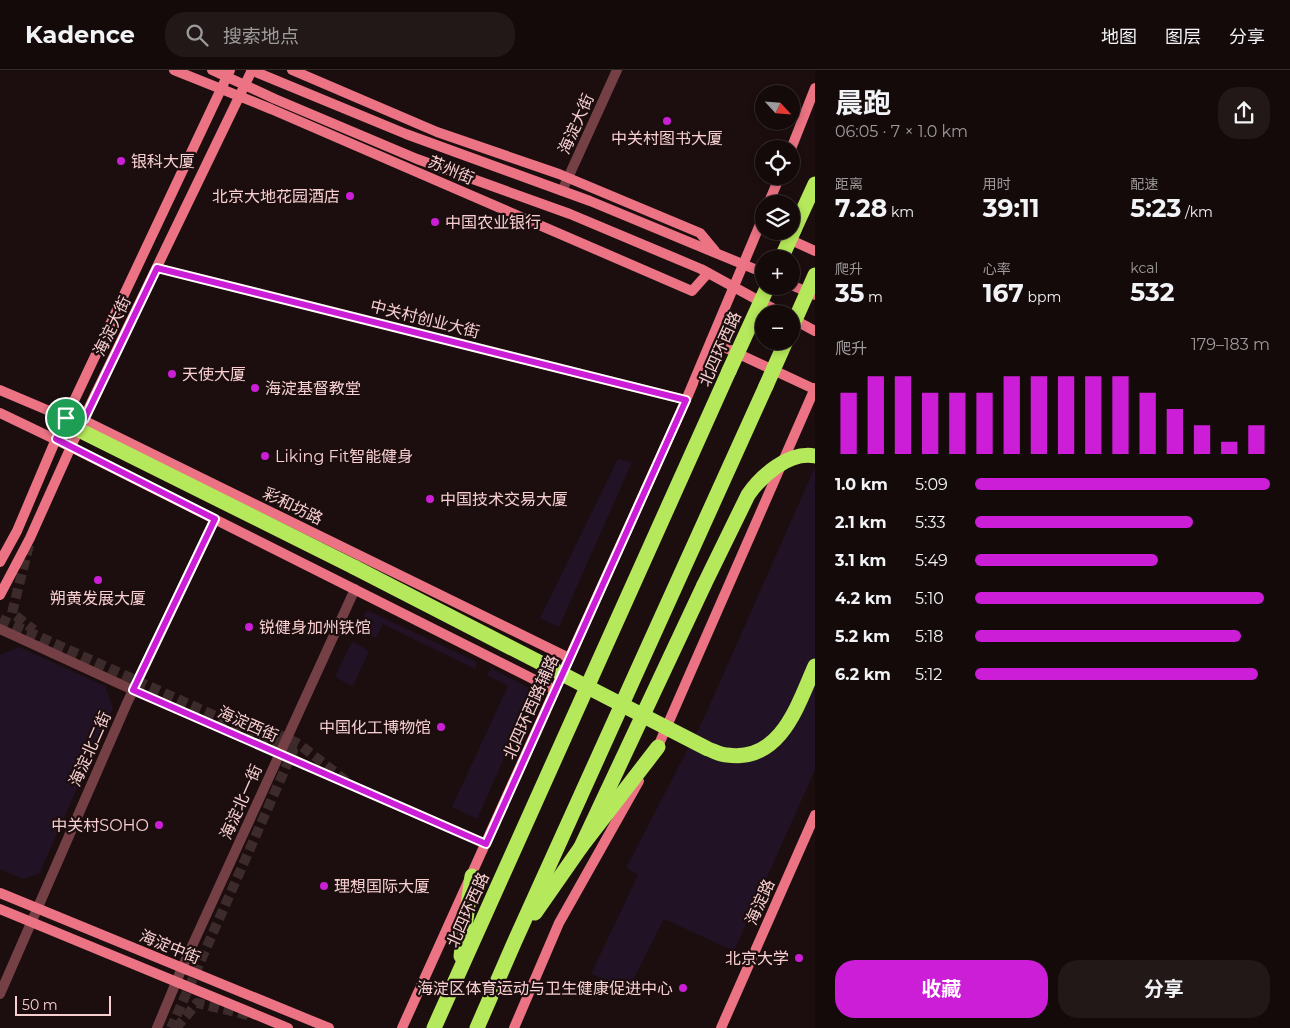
<!DOCTYPE html>
<html lang="zh">
<meta charset="utf-8">
<style>
body{margin:0;font-family:Montserrat,"Noto Sans SC",sans-serif;background:#221818;color:#f1f3f6;height:100vh;display:flex;flex-direction:column;font-size:19px;white-space:nowrap}
*{box-sizing:border-box;margin:0}
p{font-size:16px;color:#9d9a9c}
.icon{flex:none;width:28px;height:28px;fill:none;stroke:currentColor;stroke-width:2;stroke-linecap:round;stroke-linejoin:round}
.map{position:relative;flex:1;overflow:hidden}
.details{display:flex;flex-direction:column;background:#150a0a;width:475px}
.details>*{flex:none}
.needle{width:32px;rotate:116deg}
.controls{position:absolute;left:755px;top:15px;display:grid;gap:10px}
.controls a{display:grid;place-items:center;width:45px;height:45px;border-radius:50%;background:#150a0a;box-shadow:0 2px 8px #0003,0 0 0 1px #342b2b;font-size:25px}
.scale{position:absolute;left:15px;bottom:12px;width:96px;box-sizing:border-box;padding-left:5px;border:2px solid #f8cfd1;border-top:0;font-size:14px;line-height:18px;white-space:nowrap;color:#f8cfd1;-webkit-text-stroke:4px #1c0e0e;paint-order:stroke}
.pin{position:absolute;display:grid;place-items:center;width:42px;height:42px;color:#fff;margin:-21px;border:2px solid #fff;border-radius:50%;box-shadow:0 1px 5px #0007}
.round{display:grid;place-items:center;flex:none;width:52px;height:52px;border-radius:20px;background:#221818}
.head{display:flex;align-items:center;justify-content:space-between;height:85px;padding:0 20px}
h1{font-size:28px;font-weight:700;line-height:38px}
.figures{display:grid;grid-template-columns:repeat(3,1fr);gap:8px;height:85px;padding:5px 20px}
.figures div{display:grid;align-content:center}
.figures b{font-size:25px;font-weight:700}
.figures small{font-size:14px;font-weight:400}
.figures p{font-size:14px}
.chart{height:140px;padding:10px 20px}
.chart p{display:flex;justify-content:space-between}
.chart svg{width:100%;height:90px;margin-top:5px;stroke:#cb1ed6;stroke-width:6}
.action{display:flex;gap:10px;margin-top:auto;padding:10px 20px}
.action a{flex:1;height:58px;border-radius:20px;background:#cb1ed6;color:#fff;font-size:20px;font-weight:700;line-height:58px;text-align:center}
.action a+a{background:#221818;color:#f1f3f6}
ul{padding:0 20px;list-style:none;font-size:16px}
li{display:grid;grid-template-columns:80px 60px 1fr;align-items:center;height:38px}
li i{height:12px;border-radius:6px;background:#cb1ed6}
header{display:flex;align-items:center;gap:30px;box-sizing:border-box;height:70px;padding:0 25px;background:#150a0a;border-bottom:1px solid #342b2b}
header strong{font-size:24px}
nav{display:flex;gap:28px;margin-inline-start:auto;font-size:18px}
.search{width:350px;height:45px;background:#221818;display:flex;align-items:center;gap:12px;box-sizing:border-box;padding:0 18px;border-radius:20px;color:#9d9a9c;font-size:19px}
main{display:flex;flex:1;min-height:0}
.map>svg:first-child{display:block}
.green{fill:#211225}
.lines{fill:none;stroke-linecap:round;stroke-linejoin:round}
.secondary-tunnel{stroke:#3d2b2b;stroke-width:10;stroke-dasharray:10 5;stroke-linecap:butt}
.street{stroke:#753f46;stroke-width:10}
.secondary{stroke:#eb7383;stroke-width:10}
.highway{stroke:#b5e85b;stroke-width:15}
.highway-bridge{stroke:#b5e85b;stroke-width:15}
.route-casing{stroke:#fff;stroke-width:10}
.route{stroke:#cb1ed6;stroke-width:6}
.poi-dot{fill:#cb1ed6;stroke:#1c0e0e;stroke-width:2}
.labels{text-anchor:middle;dominant-baseline:central;stroke-width:4.5;stroke-linejoin:round;paint-order:stroke}
.street-label{font-size:16px;fill:#f8cfd1;stroke:#1c0e0e}
.poi-label{font-size:16px;fill:#f8cfd1;stroke:#1c0e0e;text-anchor:start}
</style>
<header>
<strong>Kadence</strong>
<div class="search"><svg class="icon" aria-label="search" viewBox="0 0 24 24"><circle cx="10" cy="10" r="6"/><path d="M15 15l6 6"/></svg>搜索地点</div>
<nav><a>地图</a><a>图层</a><a>分享</a></nav>
</header>
<main>
<div class="map">
<svg width="815" height="958" viewBox="0 0 815 958">
<rect width="100%" height="100%" fill="#1c0e0e"/>
<!-- green -->
<g class="green">
<polygon points="618,389 632,392 559,557 540,548"/>
<polygon points="815,397 815,700 734,881 664,849 629,918 591,904 638,805 626,798 704,648"/>
<polygon points="367,540 477,592 475,599 383,554 376,568 357,560"/>
<polygon points="352,571 369,581 353,616 335,607"/>
<polygon points="19,577 105,616 113,638 39,804 23,809 0,799 0,585"/>
<polygon points="491,598 531,619 530,630 477,749 452,737 508,616 487,605"/>
</g>
<g class="lines">
<!-- secondary-tunnel -->
<g class="secondary-tunnel">
<polyline points="29,475 12,543 34,560"/>
<polyline points="0,549 293,681 171,958"/>
<polyline points="247,656 269,660 299,674 346,711"/>
<polyline points="176,958 197,933 249,945"/>
</g>
<!-- street -->
<g class="street">
<polyline points="562,121 617,0"/>
<polyline points="157,198 686,330"/>
<polyline points="0,559 133,620 486,774"/>
<polyline points="0,924 127,633 215,449"/>
<polyline points="157,958 182,898 355,519"/>
</g>
<!-- secondary -->
<g class="secondary">
<polyline points="174,0 271,39 692,221 708,203"/>
<polyline points="212,0 275,29 417,89 570,144 701,199 783,244"/>
<polyline points="251,0 406,64 590,131 764,203"/>
<polyline points="292,0 437,62 559,104 700,163 715,181"/>
<polyline points="791,79 815,18"/>
<polyline points="768,134 780,106"/>
<polyline points="771,161 815,181"/>
<polyline points="791,215 815,225"/>
<polyline points="791,248 815,261"/>
<polyline points="711,271 814,319"/>
<polyline points="0,320 66,348 83,350 569,588"/>
<polyline points="0,343 71,377 555,620"/>
<polyline points="0,492 17,461 56,369 230,0"/>
<polyline points="0,525 30,468 83,350 252,0"/>
<polyline points="656,681 815,318"/>
<polyline points="0,823 329,958"/>
<polyline points="0,839 288,958"/>
<polyline points="402,958 686,330 764,145"/>
<polyline points="514,958 559,853 639,711"/>
<polyline points="721,958 815,745"/>
</g>
<!-- highway -->
<g class="highway">
<polyline points="794,160 815,114"/>
<polyline points="66,348 79,360 354,497"/>
<polyline points="581,777 704,515"/>
<polyline points="535,843 581,777 658,677"/>
<polyline points="461,886 472,806"/>
<polyline points="434,958 729,301"/>
<polyline points="477,958 514,873 766,316"/>
</g>
<!-- highway-bridge -->
<g class="highway-bridge">
<polyline points="781,189 794,160"/>
<polyline points="791,259 815,205"/>
<polyline points="729,301 768,216"/>
<polyline points="766,316 786,271"/>
<path d="M354 497 708 679C714 681 721 685 727 685 781 693 798 634 815 596"/>
<path d="M704 515 748 425C761 406 789 381 815 386"/>
</g>
</g>
<g class="lines">
<!-- route casing -->
<g class="route-casing">
<polygon id="route" points="157,198 686,330 486,774 133,620 215,449 56,369 66,348 84,350"/>
</g>
<!-- route -->
<use href="#route" class="route"/>
</g>
<!-- markers -->
<g class="poi-dot">
<circle cx="667" cy="51" r="5"/>
<circle cx="121" cy="91" r="5"/>
<circle cx="350" cy="126" r="5"/>
<circle cx="435" cy="152" r="5"/>
<circle cx="172" cy="304" r="5"/>
<circle cx="255" cy="318" r="5"/>
<circle cx="265" cy="386" r="5"/>
<circle cx="430" cy="429" r="5"/>
<circle cx="98" cy="510" r="5"/>
<circle cx="249" cy="557" r="5"/>
<circle cx="441" cy="657" r="5"/>
<circle cx="159" cy="755" r="5"/>
<circle cx="324" cy="816" r="5"/>
<circle cx="799" cy="888" r="5"/>
<circle cx="683" cy="918" r="5"/>
</g>
<g class="labels">
<!-- street labels -->
<g class="street-label">
<text transform="translate(576 54) rotate(-66)">海淀大街</text>
<text transform="translate(451 100) rotate(23)">苏州街</text>
<text transform="translate(425 249) rotate(14)">中关村创业大街</text>
<text transform="translate(112 256) rotate(-64)">海淀大街</text>
<text transform="translate(720 279) rotate(-66)">北四环西路</text>
<text transform="translate(293 436) rotate(26)">彩和坊路</text>
<text transform="translate(531 637) rotate(-66)">北四环西路辅路</text>
<text transform="translate(248 654) rotate(24)">海淀西街</text>
<text transform="translate(90 679) rotate(-66)">海淀北二街</text>
<text transform="translate(241 732) rotate(-66)">海淀北一街</text>
<text transform="translate(760 832) rotate(-66)">海淀路</text>
<text transform="translate(468 840) rotate(-66)">北四环西路</text>
<text transform="translate(170 877) rotate(22)">海淀中街</text>
</g>
<!-- poi labels -->
<g class="poi-label">
<text x="667" y="68" text-anchor="middle">中关村图书大厦</text>
<text x="131" y="91">银科大厦</text>
<text x="340" y="126" text-anchor="end">北京大地花园酒店</text>
<text x="445" y="152">中国农业银行</text>
<text x="182" y="304">天使大厦</text>
<text x="265" y="318">海淀基督教堂</text>
<text x="275" y="386">Liking Fit智能健身</text>
<text x="440" y="429">中国技术交易大厦</text>
<text x="98" y="528" text-anchor="middle">朔黄发展大厦</text>
<text x="259" y="557">锐健身加州铁馆</text>
<text x="431" y="657" text-anchor="end">中国化工博物馆</text>
<text x="149" y="755" text-anchor="end">中关村SOHO</text>
<text x="334" y="816">理想国际大厦</text>
<text x="789" y="888" text-anchor="end">北京大学</text>
<text x="673" y="918" text-anchor="end">海淀区体育运动与卫生健康促进中心</text>
</g>
</g>
</svg>
<div class="controls">
<a><svg class="needle" viewBox="-14 -14 28 28"><path d="M0-13l5 13h-10z" fill="#e53935"/><path d="M0 13l5-13h-10z" fill="#9d9a9c"/></svg></a>
<a><svg class="icon" aria-label="locate" viewBox="0 0 24 24"><circle cx="12" cy="12" r="6"/><path d="M12 2v4M12 18v4M2 12h4M18 12h4"/></svg></a>
<a><svg class="icon" aria-label="layers" viewBox="0 0 24 24"><path d="M12 4l9 5-9 5-9-5zM3 14l9 5 9-5"/></svg></a>
<a>+</a>
<a>−</a>
</div>
<div class="scale">50 m</div>
<div class="pin" style="left:66px;top:348px;background:#1e9e55"><svg class="icon" aria-label="arrive" viewBox="0 0 24 24"><path d="M6 21V4h12l-3 4 3 4H6"/></svg></div>
</div>
<section class="details">
<div class="head"><div><h1>晨跑</h1><p>06:05 · 7 × 1.0 km</p></div><a class="round"><svg class="icon" aria-label="share" viewBox="0 0 24 24"><path d="M12 15V3M7 8l5-5 5 5M5 13v7h14v-7"/></svg></a></div>
<div class="figures">
<div><p>距离</p><b>7.28<small> km</small></b></div>
<div><p>用时</p><b>39:11</b></div>
<div><p>配速</p><b>5:23<small> /km</small></b></div>
</div>
<div class="figures">
<div><p>爬升</p><b>35<small> m</small></b></div>
<div><p>心率</p><b>167<small> bpm</small></b></div>
<div><p>kcal</p><b>532</b></div>
</div>
<div class="chart"><p><span>爬升</span>179–183 m</p>
<svg viewBox="0 0 160 44" preserveAspectRatio="none"><path d="M5 44V14M15 44V6M25 44V6M35 44V14M45 44V14M55 44V14M65 44V6M75 44V6M85 44V6M95 44V6M105 44V6M115 44V14M125 44V22M135 44V30M145 44V38M155 44V30"/></svg>
</div>
<ul>
<li><b>1.0 km</b>5:09<i style="width:100%"></i></li>
<li><b>2.1 km</b>5:33<i style="width:74%"></i></li>
<li><b>3.1 km</b>5:49<i style="width:62%"></i></li>
<li><b>4.2 km</b>5:10<i style="width:98%"></i></li>
<li><b>5.2 km</b>5:18<i style="width:90%"></i></li>
<li><b>6.2 km</b>5:12<i style="width:96%"></i></li>
</ul>
<div class="action"><a>收藏</a><a>分享</a></div>
</section>
</main>
